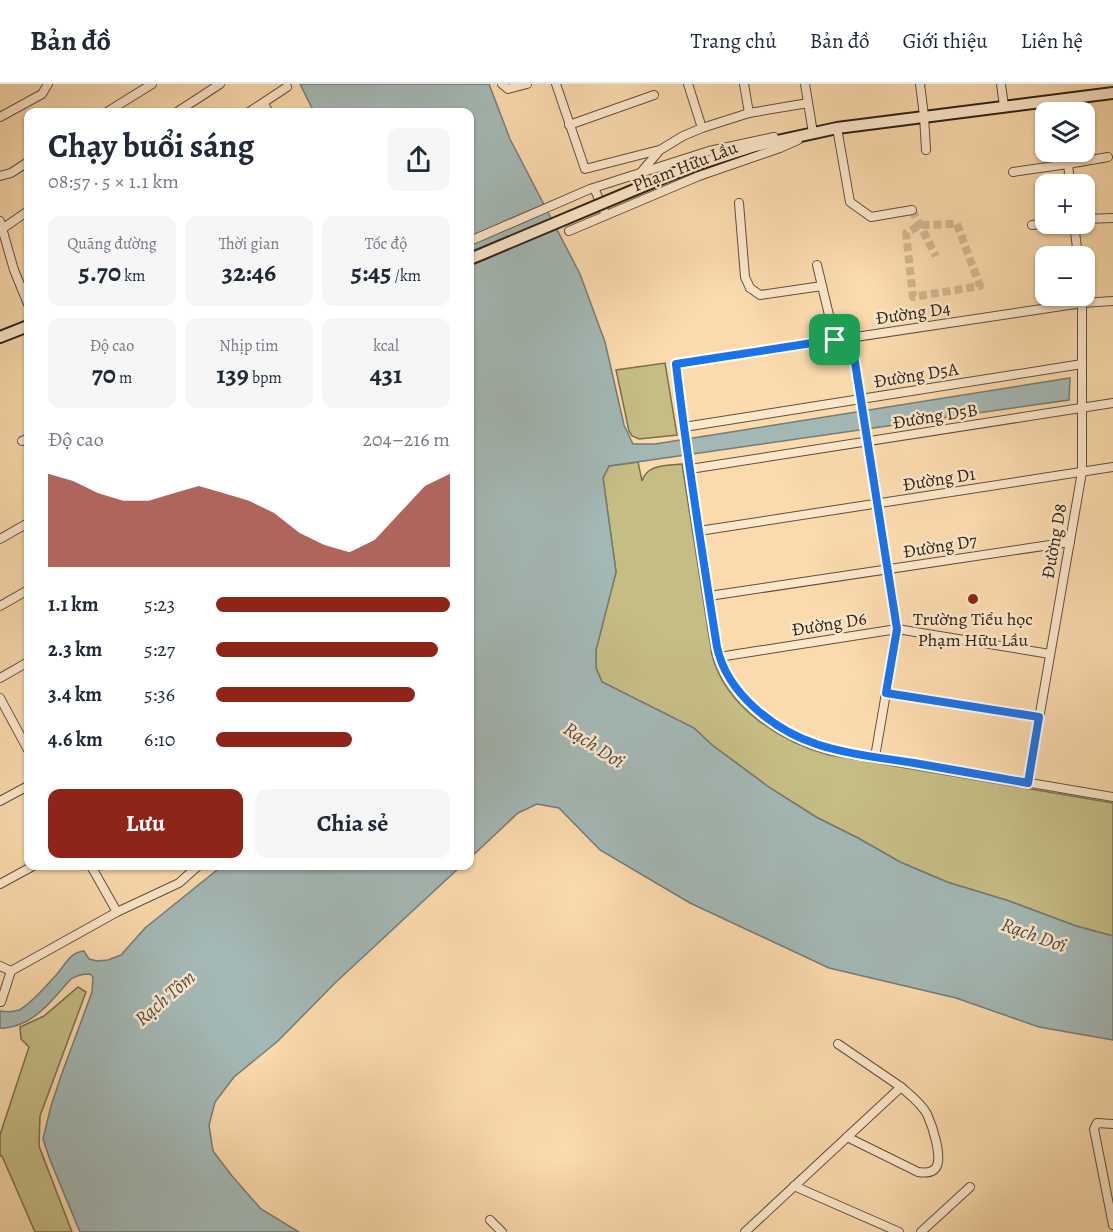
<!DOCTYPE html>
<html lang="vi">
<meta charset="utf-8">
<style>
body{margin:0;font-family:Alegreya,serif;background:#f6f6f7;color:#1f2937;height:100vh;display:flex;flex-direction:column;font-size:22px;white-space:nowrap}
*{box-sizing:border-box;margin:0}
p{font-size:20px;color:#747a83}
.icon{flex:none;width:33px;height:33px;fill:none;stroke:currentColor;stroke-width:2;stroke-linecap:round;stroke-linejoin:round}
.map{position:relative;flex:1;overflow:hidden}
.panel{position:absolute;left:24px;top:24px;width:450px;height:762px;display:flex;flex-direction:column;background:#fff;border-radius:12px;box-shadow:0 2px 4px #0004}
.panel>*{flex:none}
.tools{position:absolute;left:1035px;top:18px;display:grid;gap:12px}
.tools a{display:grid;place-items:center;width:60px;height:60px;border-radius:12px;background:#fff;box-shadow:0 2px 4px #0004;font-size:30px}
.pin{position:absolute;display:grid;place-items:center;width:51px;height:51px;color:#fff;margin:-26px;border-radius:12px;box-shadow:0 3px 9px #0006}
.round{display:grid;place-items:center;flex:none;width:63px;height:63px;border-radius:12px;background:#f6f6f7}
.head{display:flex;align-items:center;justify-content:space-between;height:102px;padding:0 24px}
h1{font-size:33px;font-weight:600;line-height:45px}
.figures{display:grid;grid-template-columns:repeat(3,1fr);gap:9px;height:102px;padding:6px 24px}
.figures div{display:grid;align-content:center;border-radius:12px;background:#f6f6f7;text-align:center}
.figures b{font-size:26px;font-weight:600}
.figures small{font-size:16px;font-weight:400}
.figures p{font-size:16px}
.chart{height:168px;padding:12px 24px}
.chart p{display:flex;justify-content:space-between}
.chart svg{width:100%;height:108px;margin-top:6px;fill:#8f2418;opacity:.7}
.button{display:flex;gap:12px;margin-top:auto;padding:12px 24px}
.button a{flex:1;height:69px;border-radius:12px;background:#8f2418;color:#fff;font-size:24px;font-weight:600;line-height:69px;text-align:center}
.button a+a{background:#f6f6f7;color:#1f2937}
ul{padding:0 24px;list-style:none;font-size:20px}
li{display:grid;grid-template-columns:96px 72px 1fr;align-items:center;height:45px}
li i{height:15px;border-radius:8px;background:#8f2418}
header{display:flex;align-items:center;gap:36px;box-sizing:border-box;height:84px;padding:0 30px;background:#fff;border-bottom:2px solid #e0e1e3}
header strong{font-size:28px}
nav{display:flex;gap:33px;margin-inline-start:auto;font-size:21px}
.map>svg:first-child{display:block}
.green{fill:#c6bd85;stroke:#7a6f4f;stroke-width:1.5}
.water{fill:#a3b8b5;stroke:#747c77;stroke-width:1.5}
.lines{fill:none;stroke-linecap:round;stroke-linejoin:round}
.street-tunnel{stroke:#d2b58f;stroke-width:8;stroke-dasharray:8 4;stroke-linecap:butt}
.street-casing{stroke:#614f3e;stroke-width:10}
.secondary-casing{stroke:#2e2119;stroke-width:14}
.street{stroke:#fce7ca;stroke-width:8}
.secondary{stroke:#fce7ca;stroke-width:10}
.secondary-bridge-casing{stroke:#2e2119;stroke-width:14;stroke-linecap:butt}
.secondary-bridge{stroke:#fce7ca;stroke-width:10}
.route-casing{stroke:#fff;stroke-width:12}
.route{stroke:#1a73e8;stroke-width:8}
.poi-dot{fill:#8f2418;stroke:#fce7ca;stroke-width:2}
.labels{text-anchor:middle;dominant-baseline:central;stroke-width:5;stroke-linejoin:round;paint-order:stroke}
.street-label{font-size:18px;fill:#2e2119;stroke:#fce7ca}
.poi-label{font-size:18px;fill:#2e2119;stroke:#fce7ca}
.water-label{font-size:20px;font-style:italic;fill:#514e48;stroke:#fce7ca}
</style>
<header>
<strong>Bản đồ</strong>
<nav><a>Trang chủ</a><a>Bản đồ</a><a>Giới thiệu</a><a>Liên hệ</a></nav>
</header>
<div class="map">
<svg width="1113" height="1148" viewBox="0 0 1113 1148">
<rect width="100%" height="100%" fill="#fbdaad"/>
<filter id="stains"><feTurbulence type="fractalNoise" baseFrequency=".00333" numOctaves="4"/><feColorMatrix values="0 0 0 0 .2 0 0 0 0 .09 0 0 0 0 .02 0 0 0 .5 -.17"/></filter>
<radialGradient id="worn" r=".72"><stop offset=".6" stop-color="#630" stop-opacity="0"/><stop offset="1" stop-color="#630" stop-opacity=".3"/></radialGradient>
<!-- green -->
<g class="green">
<polygon points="665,279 677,351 639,355 632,352 629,347 616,286"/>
<path d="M638 378 642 397C647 380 666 382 682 380L712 571C726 623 780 658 829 671L1113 719V852L1076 842 1009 817 947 798 900 778 858 754 816 733 770 704 712 661 694 644 602 598 596 584V566L616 488 603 394 609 382Z"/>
<polygon points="78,903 86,908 40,1032 39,1062 72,1148 35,1148 2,1072 0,1072 0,1051 29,963 21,955 20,943 44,932"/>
</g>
<!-- water -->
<g class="water">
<polygon points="300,0 489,0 510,55 580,190 605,258 624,341 633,360 655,360 1070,294 1069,316 609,382 603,394 616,488 596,566 596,584 602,598 694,644 712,661 770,704 816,733 858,754 900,778 947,798 1009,817 1076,842 1113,852 1113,956 1039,943 956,914 829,884 690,819 600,766 559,724 537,720 518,729 470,774 470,28 314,28"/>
<path d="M222 782H461L335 899 278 957 234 993 215 1018 209 1041 213 1067 232 1092 261 1125 299 1148H80L50 1076 43 1055 51 1022 61 992 92 908 93 893 90 890C83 890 77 891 71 895 55 912 41 933 18 941 11 943 7 945 0 944V927C6 928 13 928 19 926 31 920 47 901 57 890 65 881 70 868 84 867L89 875 97 877 108 876 121 871 145 844Z"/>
</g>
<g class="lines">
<!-- street-tunnel -->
<g class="street-tunnel">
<polyline points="912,126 936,172"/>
<polygon points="957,140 980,202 913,213 906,149 920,141"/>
</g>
<!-- street casing -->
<g class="street-casing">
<g id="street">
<polyline points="502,0 508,5 527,0"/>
<polyline points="556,0 585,85 659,66"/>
<polyline points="688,0 702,44"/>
<polyline points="744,0 749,29"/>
<polyline points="805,0 813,49"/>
<polyline points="920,0 924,32 926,66"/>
<polyline points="1001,0 1004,22"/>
<polyline points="1061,15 1063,28"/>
<polyline points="263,19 269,28"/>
<polyline points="107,28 152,0"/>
<polyline points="177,28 220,0"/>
<polyline points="249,28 287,3"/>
<polyline points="0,33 42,10 48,0"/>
<polyline points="569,41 654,11"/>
<polyline points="837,44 850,118 871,133 912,126"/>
<polyline points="1067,68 1070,100"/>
<polyline points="642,87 660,66 683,52 702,44 749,29 808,19"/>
<polyline points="1013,88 1068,80 1108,73"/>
<polyline points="0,92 11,89 28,78"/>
<polyline points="594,104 606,131"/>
<polyline points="739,119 745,193 750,204 760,211 822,202"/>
<polyline points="1084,135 1113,134"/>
<polyline points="0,137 14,186 28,220"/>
<polyline points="1074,140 1078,172"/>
<polyline points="1032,141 1046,139"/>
<polyline points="2,145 28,127"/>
<polyline points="569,147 699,92 780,64 798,56"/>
<polyline points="470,157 590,105 709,67 774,53"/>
<polyline points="817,181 835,256"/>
<path d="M1113 217 1082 219 676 280 685 352 717 563C728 616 782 651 831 665L1113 713"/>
<polyline points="851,253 897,545 875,673"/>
<polyline points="684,343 1082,280"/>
<polyline points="22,357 28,354"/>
<polyline points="690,385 1113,319"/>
<polyline points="699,447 1113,383"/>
<polyline points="0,455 28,439"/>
<polyline points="709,512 1070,458"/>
<polyline points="0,522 28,506"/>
<polyline points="719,573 897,545 1050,570"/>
<polyline points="0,594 28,578"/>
<polyline points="886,609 1039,633"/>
<polyline points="0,614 28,666"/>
<polyline points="1028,698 1082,388 1082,212"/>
<polyline points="0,717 28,702"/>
<polyline points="91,782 117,828"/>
<polyline points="0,800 33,782"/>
<polyline points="0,882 11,887"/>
<polyline points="1,918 11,887 117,828 179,799 198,782"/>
<polyline points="1113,1040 1097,1039 1094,1045 1113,1141"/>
<path d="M847 1053 918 1088C942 1092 940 1074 936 1057 934 1048 931 1039 927 1030 921 1019 910 1011 901 1003"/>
<polyline points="794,1102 899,1148"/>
<polyline points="490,1136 502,1148"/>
<polyline points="745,1148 901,1003 838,960"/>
<polyline points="921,1148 970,1103"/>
</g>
</g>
<!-- secondary casing -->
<g class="secondary-casing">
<g id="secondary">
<polyline points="696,81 755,62 837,44 1113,9"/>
<polyline points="0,253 28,242"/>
</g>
</g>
<!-- street -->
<use href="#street" class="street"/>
<!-- secondary -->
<use href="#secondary" class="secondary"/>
<!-- secondary-bridge casing -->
<g class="secondary-bridge-casing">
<polyline id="secondary-bridge" points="470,175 665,93 696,81"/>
</g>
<!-- secondary-bridge -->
<use href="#secondary-bridge" class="secondary-bridge"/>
</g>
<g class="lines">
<!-- route casing -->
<g class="route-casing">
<path id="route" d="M851 253 897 545 886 609 1039 633 1028 699C990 692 952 686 914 679 883 674 850 671 819 661 775 647 727 610 717 563 702 469 687 375 676 280Z"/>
</g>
<!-- route -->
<use href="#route" class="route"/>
</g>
<!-- markers -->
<circle class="poi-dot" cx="973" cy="515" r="6"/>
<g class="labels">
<!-- street labels -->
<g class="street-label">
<text transform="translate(685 82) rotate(-21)">Phạm Hữu Lầu</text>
<text transform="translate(913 229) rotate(-8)">Đường D4</text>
<text transform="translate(916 291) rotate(-9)">Đường D5A</text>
<text transform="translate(935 332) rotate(-9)">Đường D5B</text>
<text transform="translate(939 395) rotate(-9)">Đường D1</text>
<text transform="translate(1054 457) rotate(-80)">Đường D8</text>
<text transform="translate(940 462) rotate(-9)">Đường D7</text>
<text transform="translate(829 540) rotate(-9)">Đường D6</text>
</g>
<!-- poi labels -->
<g class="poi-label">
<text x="973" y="535">Trường Tiểu học<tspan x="973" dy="21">Phạm Hữu Lầu</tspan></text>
</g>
<!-- water labels -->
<g class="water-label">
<text transform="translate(594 661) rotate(33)">Rạch Dơi</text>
<text transform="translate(1034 851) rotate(20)">Rạch Dơi</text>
<text transform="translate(165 914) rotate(-41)">Rạch Tôm</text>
</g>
</g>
<rect width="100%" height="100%" filter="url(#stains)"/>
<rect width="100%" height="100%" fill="url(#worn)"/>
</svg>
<div class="tools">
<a><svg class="icon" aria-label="layers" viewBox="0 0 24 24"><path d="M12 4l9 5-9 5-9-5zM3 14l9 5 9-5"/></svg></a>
<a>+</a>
<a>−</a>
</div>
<div class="pin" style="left:835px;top:256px;background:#1e9e55"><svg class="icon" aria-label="arrive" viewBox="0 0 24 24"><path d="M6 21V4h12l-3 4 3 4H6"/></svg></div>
<section class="panel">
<div class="head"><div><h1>Chạy buổi sáng</h1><p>08:57 · 5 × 1.1 km</p></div><a class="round"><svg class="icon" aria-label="share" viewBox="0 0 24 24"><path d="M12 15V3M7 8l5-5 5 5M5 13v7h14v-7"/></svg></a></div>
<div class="figures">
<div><p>Quãng đường</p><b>5.70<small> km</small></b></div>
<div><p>Thời gian</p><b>32:46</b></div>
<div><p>Tốc độ</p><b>5:45<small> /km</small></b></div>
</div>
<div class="figures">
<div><p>Độ cao</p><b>70<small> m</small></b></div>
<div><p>Nhịp tim</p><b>139<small> bpm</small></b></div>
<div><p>kcal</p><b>431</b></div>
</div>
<div class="chart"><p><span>Độ cao</span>204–216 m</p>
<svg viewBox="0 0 160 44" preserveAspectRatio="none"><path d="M0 44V6L10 9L20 14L30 17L40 17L50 14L60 11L70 14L80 17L90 22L100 30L110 35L120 38L130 33L140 22L150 11L160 6V44z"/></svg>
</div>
<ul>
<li><b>1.1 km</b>5:23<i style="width:100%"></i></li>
<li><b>2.3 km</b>5:27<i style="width:95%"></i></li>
<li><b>3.4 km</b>5:36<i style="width:85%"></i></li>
<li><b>4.6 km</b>6:10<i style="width:58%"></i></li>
</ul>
<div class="button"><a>Lưu</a><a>Chia sẻ</a></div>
</section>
</div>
